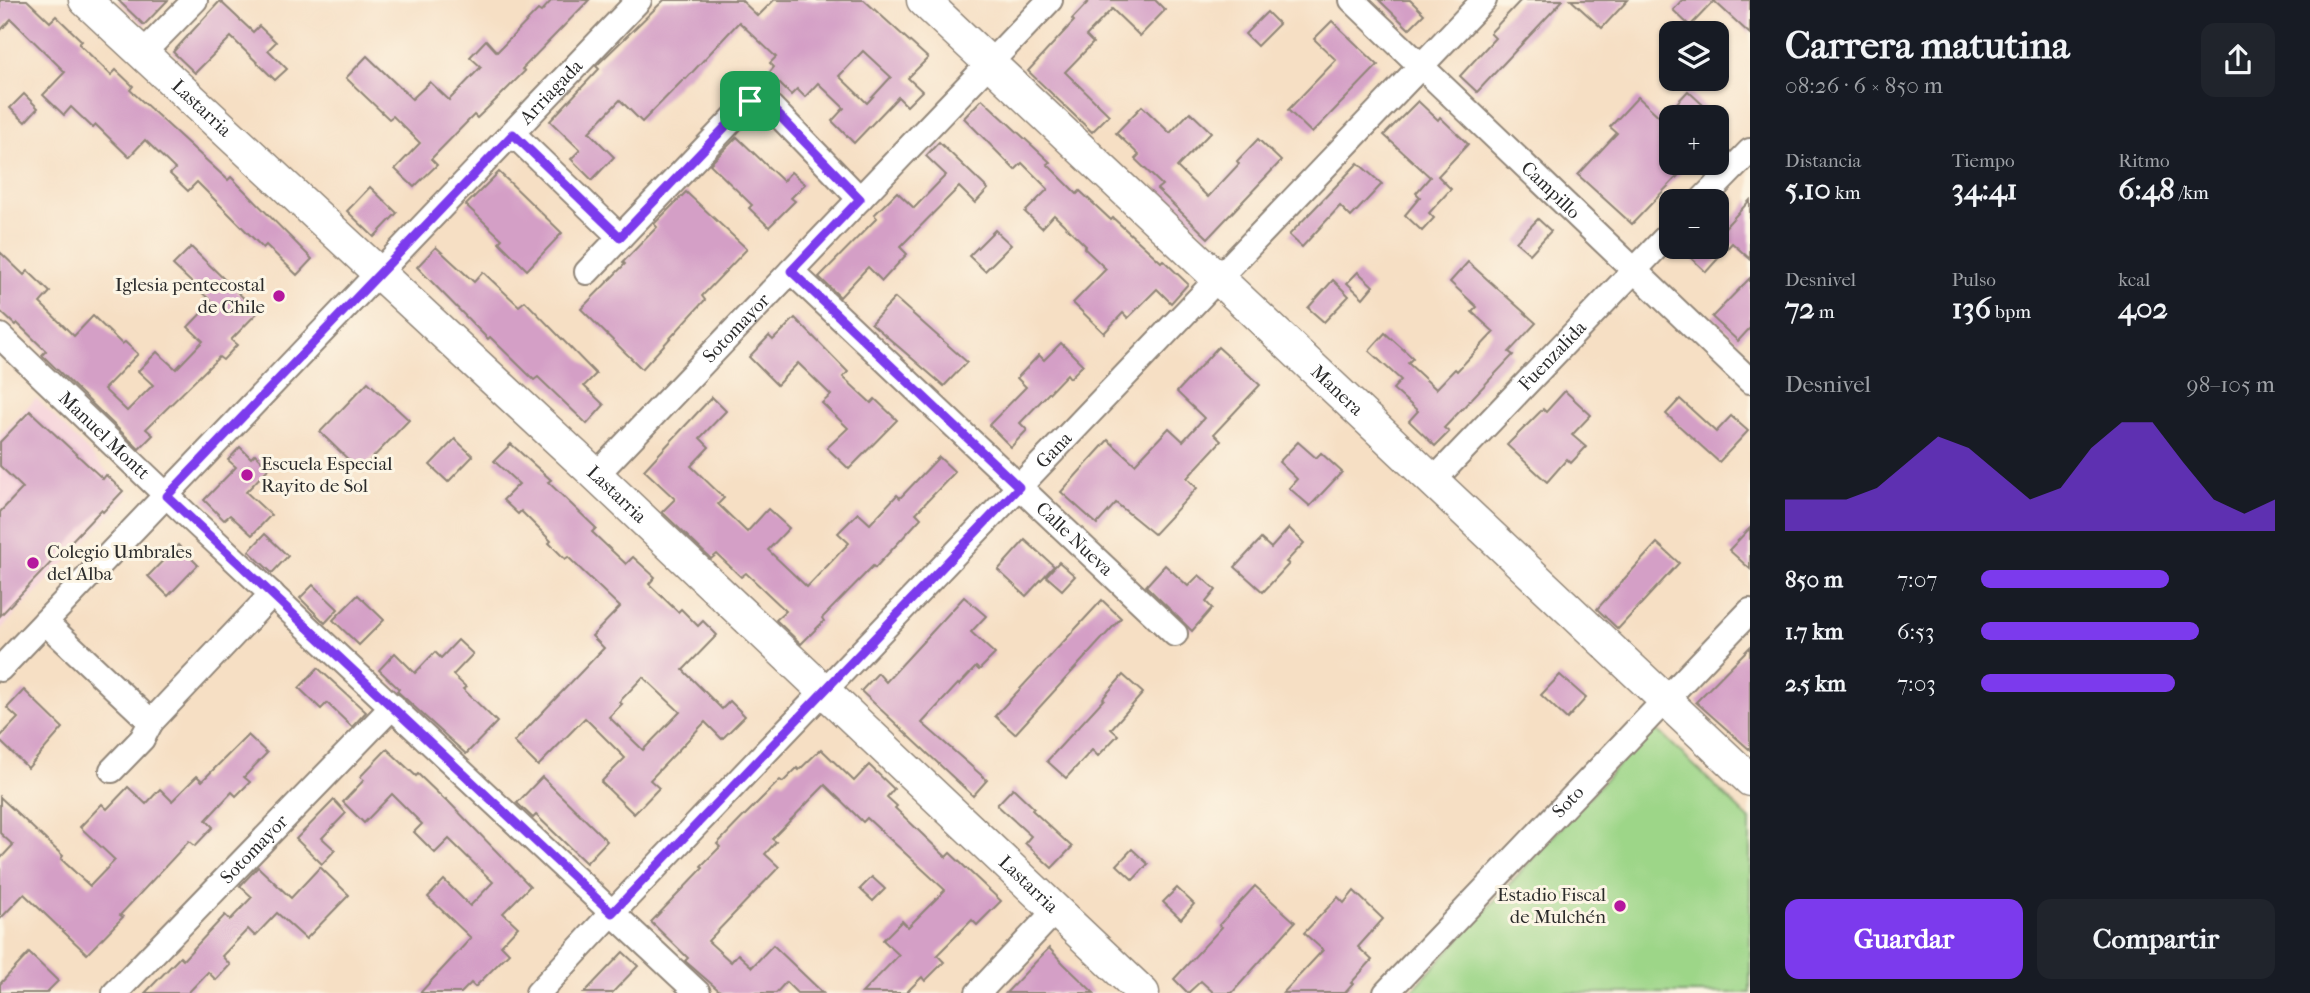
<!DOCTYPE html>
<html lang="es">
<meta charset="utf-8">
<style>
body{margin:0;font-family:"IM FELL French Canon",serif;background:#20242c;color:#f1f3f6;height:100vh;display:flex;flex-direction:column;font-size:26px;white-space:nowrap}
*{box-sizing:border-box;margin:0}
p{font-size:23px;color:#9ea1a6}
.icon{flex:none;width:38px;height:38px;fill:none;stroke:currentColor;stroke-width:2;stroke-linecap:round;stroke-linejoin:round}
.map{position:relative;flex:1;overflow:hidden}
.side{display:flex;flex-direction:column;background:#171b24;width:560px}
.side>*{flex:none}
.tools{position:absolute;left:1659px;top:21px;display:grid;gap:14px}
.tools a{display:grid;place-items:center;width:70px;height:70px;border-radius:14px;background:#171b24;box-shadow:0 2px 5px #0004;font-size:35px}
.pin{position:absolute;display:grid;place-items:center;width:60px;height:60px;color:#fff;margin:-30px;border-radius:14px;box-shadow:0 4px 10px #0006}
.round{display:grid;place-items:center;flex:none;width:74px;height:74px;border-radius:14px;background:#20242c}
.overview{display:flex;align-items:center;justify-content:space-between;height:119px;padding:0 35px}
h1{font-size:38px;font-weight:800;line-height:52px}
.figures{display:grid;grid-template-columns:repeat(3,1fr);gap:10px;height:119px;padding:7px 35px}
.figures div{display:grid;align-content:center}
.figures b{font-size:30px;font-weight:800}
.figures small{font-size:19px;font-weight:400}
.figures p{font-size:19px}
.chart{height:196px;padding:14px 35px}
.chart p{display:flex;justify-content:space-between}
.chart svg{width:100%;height:126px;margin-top:7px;fill:#7c3aed;opacity:.7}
.action{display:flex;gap:14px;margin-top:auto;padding:14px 35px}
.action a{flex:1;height:80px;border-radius:14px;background:#7c3aed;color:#fff;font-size:28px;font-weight:800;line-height:80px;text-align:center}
.action a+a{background:#20242c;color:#f1f3f6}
ul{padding:0 35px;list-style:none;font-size:23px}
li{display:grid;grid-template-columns:112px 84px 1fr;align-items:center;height:52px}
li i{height:18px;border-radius:9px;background:#7c3aed}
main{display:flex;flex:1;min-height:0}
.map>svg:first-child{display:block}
.built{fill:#f5cfda}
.green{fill:#9dd688;stroke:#64805a;stroke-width:2}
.building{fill:#d49fc6;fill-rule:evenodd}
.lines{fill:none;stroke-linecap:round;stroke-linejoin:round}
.minor-casing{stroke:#908578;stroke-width:28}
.major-casing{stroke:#908578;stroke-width:35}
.minor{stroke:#fff;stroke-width:24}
.major{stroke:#fff;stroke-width:32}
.route-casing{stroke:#fff;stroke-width:14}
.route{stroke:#7c3aed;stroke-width:9}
.poi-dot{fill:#b5179e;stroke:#fcf5e5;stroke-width:2.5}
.labels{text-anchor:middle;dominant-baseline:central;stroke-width:6;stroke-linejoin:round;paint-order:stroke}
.street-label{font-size:19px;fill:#2b2b2b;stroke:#fcf5e5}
.poi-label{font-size:19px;fill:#2b2b2b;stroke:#fcf5e5;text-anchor:end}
</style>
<main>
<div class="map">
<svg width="1750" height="993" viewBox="0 0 1750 993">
<rect width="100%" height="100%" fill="#fcf5e5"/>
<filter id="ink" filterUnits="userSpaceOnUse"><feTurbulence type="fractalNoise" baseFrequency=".0143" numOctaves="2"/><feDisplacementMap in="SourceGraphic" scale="14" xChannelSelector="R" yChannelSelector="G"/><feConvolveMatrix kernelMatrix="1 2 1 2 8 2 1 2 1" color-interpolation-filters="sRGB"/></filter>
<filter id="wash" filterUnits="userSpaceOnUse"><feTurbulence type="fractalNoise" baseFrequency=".00686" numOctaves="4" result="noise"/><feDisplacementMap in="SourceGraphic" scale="28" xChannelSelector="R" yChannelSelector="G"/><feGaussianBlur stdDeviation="1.57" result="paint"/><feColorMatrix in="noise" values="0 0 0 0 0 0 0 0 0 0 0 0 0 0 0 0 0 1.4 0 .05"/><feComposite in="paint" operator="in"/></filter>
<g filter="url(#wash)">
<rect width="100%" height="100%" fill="#f6dfc4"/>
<!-- built -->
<polygon class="built" points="36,398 130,495 0,630 0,435"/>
<!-- green -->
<polygon class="green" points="1652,728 1662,734 1750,820 1750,993 1410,993"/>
<g id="blocks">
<!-- building -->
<g class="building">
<polygon points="0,0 27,0 50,22 56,16 82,41 79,44 111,75 116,70 133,86 130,90 228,180 231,177 312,259 297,275 266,245 263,248 197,182 188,191 170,174 175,169 145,140 129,157 96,125 93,128 71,107 64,115 43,95 65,72 11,19 0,31"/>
<polygon points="118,0 168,0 144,25"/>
<polygon points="552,0 589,0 522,69 525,71 500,96 477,118 474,115 431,159 437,165 414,187 395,169 420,143 393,116 389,119 346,78 367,56 412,99 430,82 449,100 481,67 470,57 486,40 497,52 538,10 541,12"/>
<path d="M664 0H741L758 16 774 0H864L928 58 908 78 922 91 907 106 898 97 854 143 832 121 844 108 818 83 805 97 797 89 791 95 769 73 774 67 770 63 776 57 739 22 686 79 685 78 642 122 620 100 589 132 614 157 592 180 571 159 580 150 550 121 599 69 596 66ZM863 51 891 77 867 103 839 76Z"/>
<polygon points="1090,0 1155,0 1165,10 1140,36 1112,9 1086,36 1093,43 1065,72 1109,115 1092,132 1028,71 1074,21 1072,19"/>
<polygon points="1379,0 1410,0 1424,14 1409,29"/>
<polygon points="1521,0 1563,0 1477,92 1460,76 1495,38 1490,33"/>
<polygon points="1571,0 1628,0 1602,28"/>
<polygon points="1682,0 1750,0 1750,34 1714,1 1690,26 1673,10"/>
<polygon points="220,1 253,32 259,26 276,42 268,50 287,69 275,80 231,37 195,73 173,52"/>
<polygon points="1267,12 1279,24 1257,46 1245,34"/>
<polygon points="1332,21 1378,65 1312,133 1288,110 1336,60 1314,39"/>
<polygon points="1688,91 1716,117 1671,117 1671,163 1690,163 1632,224 1578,175 1617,133 1610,127 1638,97 1662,119"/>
<polygon points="24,94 38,108 25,122 10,108"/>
<polygon points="982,99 1050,162 1047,164 1077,194 1080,191 1111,220 1113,218 1161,262 1163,260 1188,284 1171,303 1157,289 1128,318 1123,313 1104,333 1073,303 1106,269 1084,248 1086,246 1054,215 1042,228 1025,212 1048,189 1022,163 1015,170 964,118"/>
<polygon points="1418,101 1438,120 1440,117 1468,144 1438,176 1451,189 1429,213 1434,218 1422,231 1405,215 1420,197 1416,193 1430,177 1384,135"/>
<polygon points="1142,106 1170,133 1190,112 1211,132 1177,167 1208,197 1239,164 1237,161 1258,139 1281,161 1208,238 1157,189 1162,185 1135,159 1139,155 1116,133"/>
<polygon points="737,137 783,181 791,172 805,184 791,198 795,201 769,227 749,208 752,205 710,164"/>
<polygon points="939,142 988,189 975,203 959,187 900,247 907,254 882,281 868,267 840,297 819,277 877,218 874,215 897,192 914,208 946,175 926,156"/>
<polygon points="1358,163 1382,184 1351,217 1340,206 1302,247 1289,235"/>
<polygon points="499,172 562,233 527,270 499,242 502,239 466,205"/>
<polygon points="370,187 397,213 374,237 347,211"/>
<polygon points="686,192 747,249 702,296 705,300 642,369 581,309 625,264 623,262 657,227 654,224"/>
<polygon points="1750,200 1750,259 1732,243 1706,272 1689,256 1697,247 1717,247 1717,236"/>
<polygon points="1538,219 1551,231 1530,254 1516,242"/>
<polygon points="995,230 1011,245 985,271 969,256"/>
<polygon points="191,247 258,312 231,340 237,345 223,360 219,357 146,429 153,435 139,449 42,355 46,351 17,323 15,325 0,311 0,252 24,275 28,271 50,292 40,303 74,336 93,316 122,344 125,342 138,354 104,389 127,411 153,385 138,371 157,352 176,369 203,341 188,327 212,302 173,265"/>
<polygon points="436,247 474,282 483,272 519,306 525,301 596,374 584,386 604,405 587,424 538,377 534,380 490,337 488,339 417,267"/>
<polygon points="1468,262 1536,323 1509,352 1513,355 1444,428 1449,432 1435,446 1409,421 1418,411 1393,389 1401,380 1369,351 1385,333 1413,358 1408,363 1436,389 1455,369 1457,371 1494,332 1472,312 1477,307 1450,282"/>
<polygon points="1358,272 1373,286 1363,298 1347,283"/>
<polygon points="1750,278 1750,328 1738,341 1712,317"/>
<polygon points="1333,280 1349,296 1324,322 1308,308"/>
<polygon points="895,298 967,362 944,386 871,323"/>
<polygon points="795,318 848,372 843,377 871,403 875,399 897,420 849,469 827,448 848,428 822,403 831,395 798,363 777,385 749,357 769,336 773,340"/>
<polygon points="1061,343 1083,365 1070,378 1067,374 1020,423 1027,430 1011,447 989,425 1026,387 1017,378 1039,355 1044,360"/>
<polygon points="1218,347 1260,385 1214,434 1221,441 1187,478 1197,488 1154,534 1116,503 1097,524 1061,492 1108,440 1135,464 1169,428 1183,441 1204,418 1177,392"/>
<polygon points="368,382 409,420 360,471 320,432"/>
<polygon points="1565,391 1591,415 1572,435 1586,447 1571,463 1567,459 1547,482 1507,445 1543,409 1546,412"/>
<polygon points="712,397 726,411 700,438 709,447 691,466 724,498 718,504 747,532 768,509 789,528 768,550 807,587 849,543 838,533 858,513 870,524 897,495 900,498 939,457 955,472 916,513 921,518 875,568 873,566 822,618 824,621 801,644 776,620 786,611 746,573 741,577 717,554 711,559 662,512 675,499 644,470"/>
<polygon points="1680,399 1716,432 1731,416 1748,431 1719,462 1666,414"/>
<polygon points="30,411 103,479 106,475 123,491 103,512 101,510 0,616 0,512 23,488 0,466 0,442"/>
<polygon points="455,439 473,456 448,482 430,465"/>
<polygon points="1298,442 1316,458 1321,453 1342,472 1310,506 1289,488 1297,479 1279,462"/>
<path d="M511 444 551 480 548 482 596 528 592 532 626 564 633 557 655 577 649 584 678 612 681 609 698 626 703 621 717 635 683 670 722 709 730 701 745 716 722 739 705 722 650 780 659 788 634 814 601 782 625 758 585 718 538 766 514 742 604 648 592 636 620 607 568 557 565 559 549 543 551 541 521 511 518 514 503 500 519 484 494 461ZM643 677 680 712 643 750 609 717 622 704 619 702Z"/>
<polygon points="240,447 251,458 255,454 269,468 246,492 271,515 252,535 230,515 224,520 204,500 236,467 228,460"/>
<polygon points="1289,528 1304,543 1286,562 1289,564 1263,592 1235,567 1261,539 1271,548"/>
<polygon points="1750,528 1750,569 1729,550"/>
<polygon points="265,534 288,556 272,573 249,551"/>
<polygon points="1025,540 1054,566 1026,596 998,570"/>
<polygon points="1657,543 1679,563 1618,629 1597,609"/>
<polygon points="178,545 198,565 168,596 148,576"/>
<polygon points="1059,562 1075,576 1062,590 1046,576"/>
<polygon points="1165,565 1188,586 1199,575 1216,590 1206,602 1212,608 1192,631 1146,586"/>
<polygon points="313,585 338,609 325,623 300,598"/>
<polygon points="358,595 384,620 359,645 333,620"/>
<polygon points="964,597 986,616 971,632 995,654 979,670 976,667 959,685 958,684 922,723 987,780 973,796 861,691 878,673 886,682"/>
<polygon points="1102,600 1121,618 1015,734 995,716"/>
<polygon points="458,640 473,654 453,675 466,687 463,689 497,722 466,754 397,691 399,689 379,670 395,653 415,673 435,652 441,658"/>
<polygon points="1750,647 1750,750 1696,702"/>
<polygon points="318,668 366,712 352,727 327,703 321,709 299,688"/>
<polygon points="1123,675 1143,693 1111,729 1118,735 1098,756 1092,750 1066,778 1047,761 1104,699 1103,698"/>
<polygon points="1560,675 1586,698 1567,719 1541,695"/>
<polygon points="24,690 63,728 28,768 0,741 0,737 18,718 7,708"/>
<polygon points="248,735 267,753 244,777 250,782 236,796 232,792 206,820 213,827 195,846 189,841 120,915 123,917 87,954 24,894 0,919 0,859 13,845 0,833 0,797 63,856 61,859 90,886 115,860 80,827 102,804 107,809 128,787 146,804 160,789 172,801 197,776 202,781"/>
<polygon points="387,749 416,776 418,774 445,800 446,799 530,886 503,913 518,927 501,945 509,953 475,987 471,983 461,993 420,993 471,938 428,897 444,880 470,906 493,882 449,839 435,853 414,832 422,824 392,794 364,823 343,802 364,780 360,777"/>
<polygon points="821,749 854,781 869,765 894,789 887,797 897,806 895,808 946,857 950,853 1001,901 977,925 972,920 937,955 944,962 925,981 922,977 906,993 862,993 899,955 883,940 902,921 908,927 945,890 867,818 863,822 825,785 772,839 776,842 765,854 779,867 708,941 731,962 738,954 752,967 773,945 823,993 797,993 786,982 776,993 722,993 685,961 688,958 651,922 703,868 701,866 720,847 717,844 746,814 780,780 783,782 797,768 799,770"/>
<polygon points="542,777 607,841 586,863 536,815 533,818 517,803"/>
<polygon points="1013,788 1034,808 1032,810 1072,847 1052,868 1025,843 1031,836 997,805"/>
<polygon points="334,800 346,813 322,838 335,850 322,864 296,839"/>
<polygon points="1132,849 1148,864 1133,880 1117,865"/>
<polygon points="258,867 291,898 320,867 349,895 306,939 277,913 255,936 248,929 222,956 230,965 216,980 208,972 188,993 145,993 180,957 183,960 225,915 230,920 252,897 240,886"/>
<polygon points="872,877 885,889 873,901 860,889"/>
<polygon points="1255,886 1295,922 1232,993 1214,993 1201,981 1188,993 1174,979 1222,927 1219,925"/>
<polygon points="1177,888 1194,904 1181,919 1163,902"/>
<polygon points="1354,891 1383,919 1358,947 1372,960 1351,983 1353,984 1345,993 1283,993 1323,950 1304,933 1338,897 1344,903"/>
<polygon points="1049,948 1064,964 1094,993 1006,993"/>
<polygon points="623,952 638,966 612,993 584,993"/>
<polygon points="29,953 58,981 46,993 0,993 0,984"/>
</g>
</g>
</g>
<g filter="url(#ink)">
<use href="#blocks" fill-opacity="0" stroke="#908578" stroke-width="2"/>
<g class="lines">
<!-- minor casing -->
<g class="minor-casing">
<g id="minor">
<path id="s1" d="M1352 0 1750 381"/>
<polyline points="142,54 195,0"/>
<polyline points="513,134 620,237"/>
<polyline points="1701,201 1750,151"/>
<path id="s2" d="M791 271 1175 634"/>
<polyline points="587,272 750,101 760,101 771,107 860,199"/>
<path id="s3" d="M0 336 186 514 698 993"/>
<path id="s4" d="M596 475 1050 0"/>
<path id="s5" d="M1433 481 1671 232"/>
<polyline points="45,622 151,722 272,594"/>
<path id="s6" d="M0 669 639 0"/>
<polyline points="112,770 142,739 151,722"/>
<path id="s7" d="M115 993 393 706"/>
<path id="s8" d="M538 993 612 913 1484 0"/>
<polyline points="978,993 1056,910"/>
<path id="s9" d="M1386 993 1750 611"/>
</g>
</g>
<!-- major casing -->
<g class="major-casing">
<g id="major">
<path id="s10" d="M85 0 596 475 1143 993"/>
<path id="s11" d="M923 0 1750 780"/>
</g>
</g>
<!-- minor -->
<use href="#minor" class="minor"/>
<!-- major -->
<use href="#major" class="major"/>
</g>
</g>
<g class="lines" filter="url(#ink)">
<!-- route casing -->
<g class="route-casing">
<polygon id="route" points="750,101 760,102 771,107 860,199 791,271 1019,487 612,913 167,496 513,134 620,237"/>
</g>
<!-- route -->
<use href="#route" class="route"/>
</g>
<!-- markers -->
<g class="poi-dot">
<circle cx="279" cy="296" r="7"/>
<circle cx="247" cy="475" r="7"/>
<circle cx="33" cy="563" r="7"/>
<circle cx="1620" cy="906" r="7"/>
</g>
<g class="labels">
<!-- street labels -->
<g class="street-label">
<text stroke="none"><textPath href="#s6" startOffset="798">Arriagada</textPath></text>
<text stroke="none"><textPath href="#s10" startOffset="159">Lastarria</textPath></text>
<text stroke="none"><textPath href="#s1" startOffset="275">Campillo</textPath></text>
<text stroke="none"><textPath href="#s4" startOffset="203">Sotomayor</textPath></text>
<text stroke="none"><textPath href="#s5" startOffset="173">Fuenzalida</textPath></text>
<text stroke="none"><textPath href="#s11" startOffset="569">Manera</textPath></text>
<text stroke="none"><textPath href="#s3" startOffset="144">Manuel Montt</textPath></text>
<text stroke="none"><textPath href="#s8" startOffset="749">Gana</textPath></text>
<text stroke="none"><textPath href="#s10" startOffset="726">Lastarria</textPath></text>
<text stroke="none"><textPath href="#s2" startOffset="390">Calle Nueva</textPath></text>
<text stroke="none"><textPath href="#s9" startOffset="264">Soto</textPath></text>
<text stroke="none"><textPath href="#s7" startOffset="200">Sotomayor</textPath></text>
<text stroke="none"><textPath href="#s10" startOffset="1293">Lastarria</textPath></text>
</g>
<!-- poi labels -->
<g class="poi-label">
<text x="265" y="285">Iglesia pentecostal<tspan x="265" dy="22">de Chile</tspan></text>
<text x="261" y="464" text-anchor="start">Escuela Especial<tspan x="261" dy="22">Rayito de Sol</tspan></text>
<text x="47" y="552" text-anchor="start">Colegio Umbrales<tspan x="47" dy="22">del Alba</tspan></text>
<text x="1606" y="895">Estadio Fiscal<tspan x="1606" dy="22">de Mulchén</tspan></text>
</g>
</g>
</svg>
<div class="tools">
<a><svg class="icon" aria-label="layers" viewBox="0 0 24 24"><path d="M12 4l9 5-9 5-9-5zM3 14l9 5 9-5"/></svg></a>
<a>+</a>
<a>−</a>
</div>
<div class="pin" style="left:750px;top:101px;background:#1e9e55"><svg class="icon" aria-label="arrive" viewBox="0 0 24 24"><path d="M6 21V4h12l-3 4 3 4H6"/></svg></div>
</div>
<section class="side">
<div class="overview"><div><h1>Carrera matutina</h1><p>08:26 · 6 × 850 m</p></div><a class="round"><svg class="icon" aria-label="share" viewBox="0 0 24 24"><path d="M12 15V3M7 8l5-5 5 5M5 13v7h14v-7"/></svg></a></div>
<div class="figures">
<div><p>Distancia</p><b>5.10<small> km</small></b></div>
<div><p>Tiempo</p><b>34:41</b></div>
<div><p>Ritmo</p><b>6:48<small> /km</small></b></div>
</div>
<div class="figures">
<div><p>Desnivel</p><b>72<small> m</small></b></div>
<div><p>Pulso</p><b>136<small> bpm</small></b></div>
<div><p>kcal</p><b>402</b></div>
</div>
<div class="chart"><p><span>Desnivel</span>98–105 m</p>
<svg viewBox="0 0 160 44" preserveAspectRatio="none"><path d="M0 44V33L10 33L20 33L30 29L40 20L50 11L60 15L70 24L80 33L90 29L100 15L110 6L120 6L130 20L140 33L150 38L160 33V44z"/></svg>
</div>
<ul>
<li><b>850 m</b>7:07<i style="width:64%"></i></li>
<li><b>1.7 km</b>6:53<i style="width:74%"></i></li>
<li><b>2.5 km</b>7:03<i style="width:66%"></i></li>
</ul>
<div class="action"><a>Guardar</a><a>Compartir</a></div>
</section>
</main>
